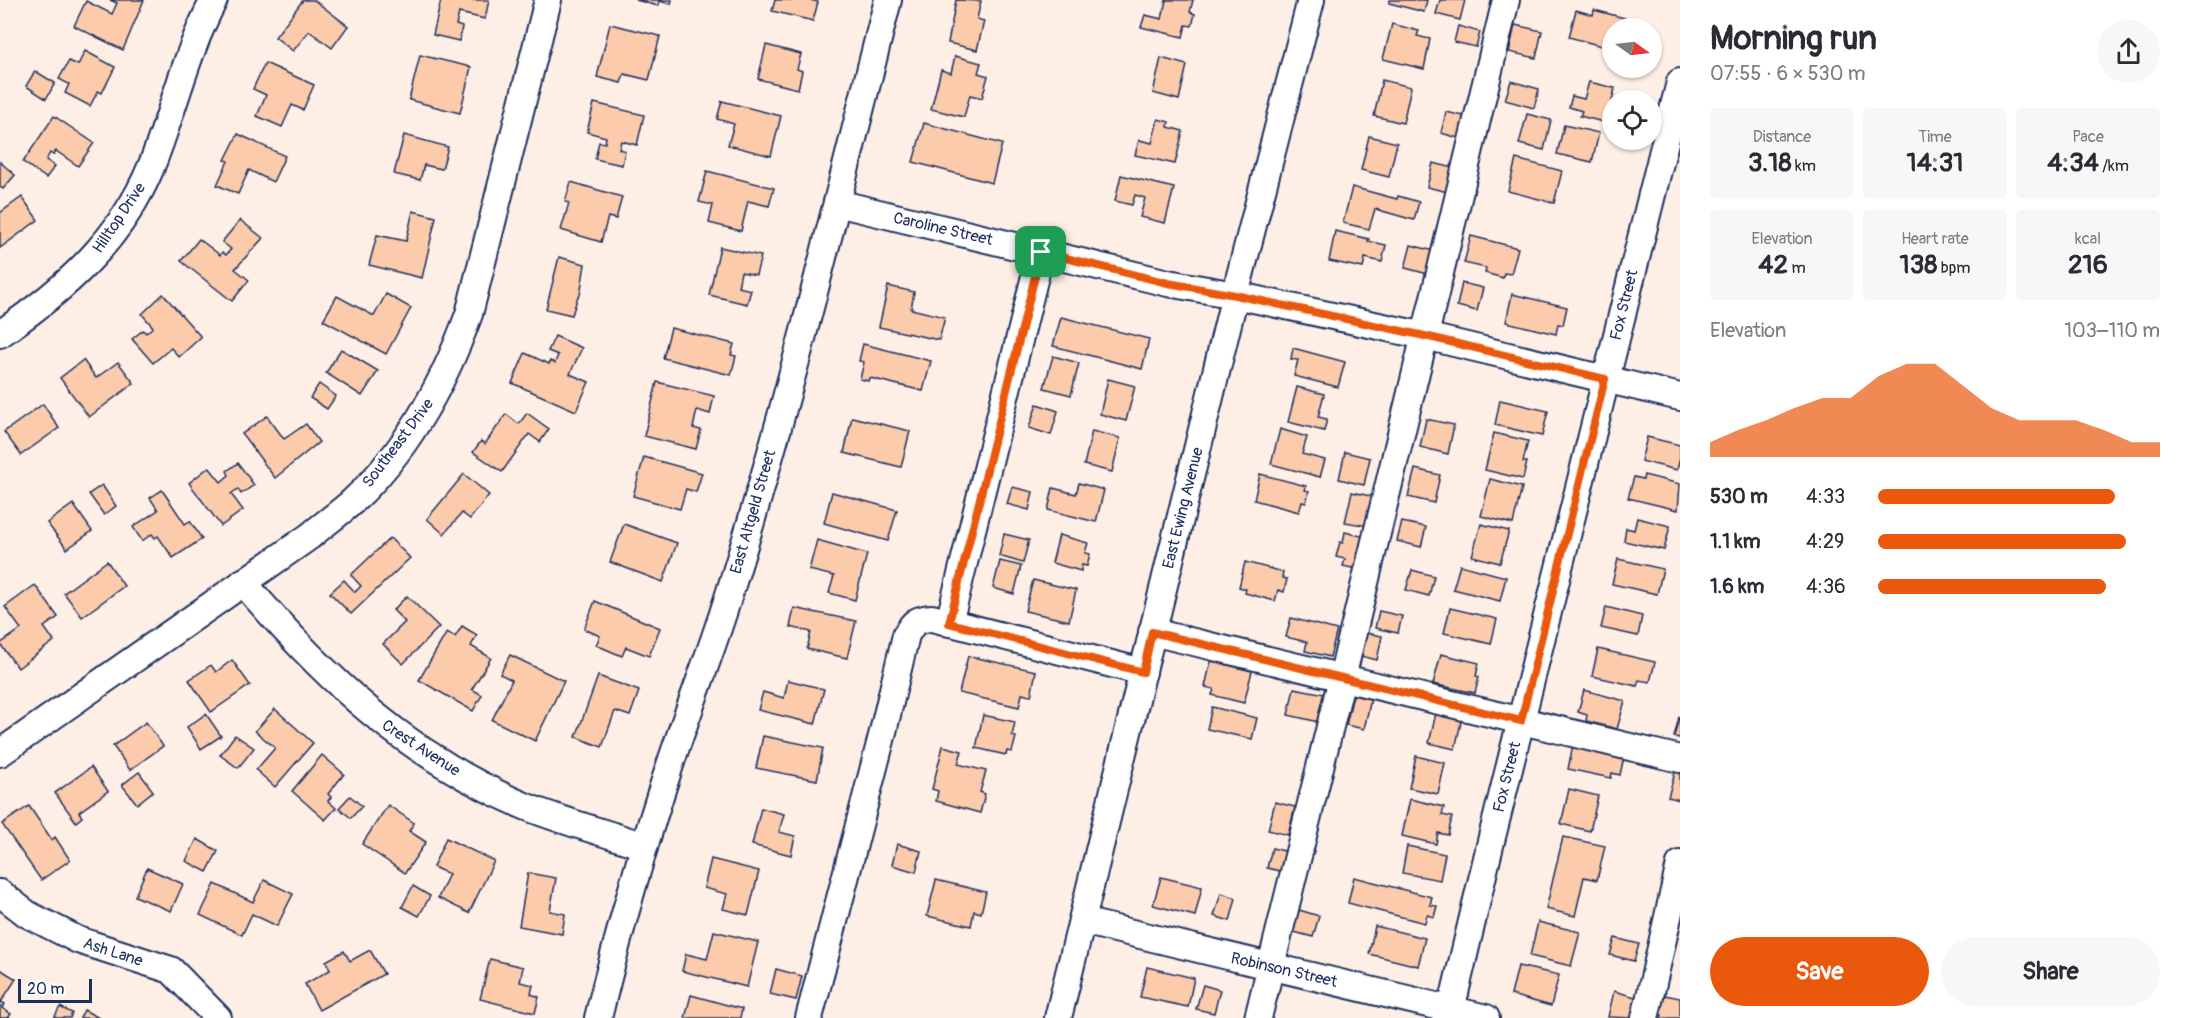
<!DOCTYPE html>
<meta charset="utf-8">
<style>
body{margin:0;font-family:Pangolin,sans-serif;background:#f7f7f7;color:#2b2b33;height:100vh;display:flex;flex-direction:column;font-size:22px;white-space:nowrap}
*{box-sizing:border-box;margin:0}
p{font-size:20px;color:#7c7c81}
.icon{flex:none;width:33px;height:33px;fill:none;stroke:currentColor;stroke-width:2;stroke-linecap:round;stroke-linejoin:round}
.map{position:relative;flex:1;overflow:hidden}
.details{display:flex;flex-direction:column;background:#fff;width:510px}
.details>*{flex:none}
.needle{width:39px;rotate:104deg}
.fabs{position:absolute;left:1602px;top:18px;display:grid;gap:12px}
.fabs a{display:grid;place-items:center;width:60px;height:60px;border-radius:50%;background:#fff;box-shadow:0 2px 4px #0004;font-size:30px}
.scale{position:absolute;left:18px;bottom:15px;width:74px;box-sizing:border-box;padding-left:6px;border:3px solid #1b2f5e;border-top:0;font-size:16px;line-height:21px;white-space:nowrap;color:#1b2f5e;-webkit-text-stroke:4px #fff;paint-order:stroke}
.pin{position:absolute;display:grid;place-items:center;width:51px;height:51px;color:#fff;margin:-26px;border-radius:12px;box-shadow:0 3px 9px #0006}
.round{display:grid;place-items:center;flex:none;width:63px;height:63px;border-radius:32px;background:#f7f7f7}
.summary{display:flex;align-items:center;justify-content:space-between;height:102px;padding:0 30px}
h1{font-size:33px;font-weight:800;line-height:45px}
.metrics{display:grid;grid-template-columns:repeat(3,1fr);gap:9px;height:102px;padding:6px 30px}
.metrics div{display:grid;align-content:center;border-radius:6px;background:#f7f7f7;text-align:center}
.metrics b{font-size:26px;font-weight:800}
.metrics small{font-size:16px;font-weight:400}
.metrics p{font-size:16px}
.chart{height:168px;padding:12px 30px}
.chart p{display:flex;justify-content:space-between}
.chart svg{width:100%;height:108px;margin-top:6px;fill:#ea580c;opacity:.7}
.cta{display:flex;gap:12px;margin-top:auto;padding:12px 30px}
.cta a{flex:1;height:69px;border-radius:36px;background:#ea580c;color:#fff;font-size:24px;font-weight:800;line-height:69px;text-align:center}
.cta a+a{background:#f7f7f7;color:#2b2b33}
ul{padding:0 30px;list-style:none;font-size:20px}
li{display:grid;grid-template-columns:96px 72px 1fr;align-items:center;height:45px}
li i{height:15px;border-radius:8px;background:#ea580c}
main{display:flex;flex:1;min-height:0}
.map>svg:first-child{display:block}
.building{fill:#fccbab;stroke:#1b2f5e;stroke-width:1.5}
.lines{fill:none;stroke-linecap:round;stroke-linejoin:round}
.minor-casing{stroke:#1b2f5e;stroke-width:30}
.minor{stroke:#fff;stroke-width:26}
.route-casing{stroke:#fff;stroke-width:12}
.route{stroke:#ea580c;stroke-width:8}
.labels{text-anchor:middle;dominant-baseline:central;stroke-width:6;stroke-linejoin:round;paint-order:stroke}
.street-label{font-size:16px;fill:#1b2f5e;stroke:#fff}
</style>
<main>
<div class="map">
<svg width="1680" height="1018" viewBox="0 0 1680 1018">
<rect width="100%" height="100%" fill="#feefe6"/>
<filter id="ink" filterUnits="userSpaceOnUse"><feTurbulence type="fractalNoise" baseFrequency=".0167" numOctaves="2"/><feDisplacementMap in="SourceGraphic" scale="12" xChannelSelector="R" yChannelSelector="G"/><feConvolveMatrix kernelMatrix="1 2 1 2 8 2 1 2 1" color-interpolation-filters="sRGB"/></filter>
<g filter="url(#ink)">
<!-- building -->
<g class="building">
<polygon points="110,0 144,0 123,50 74,26 86,1 112,14 117,3"/>
<polygon points="303,0 314,0 348,26 332,48 309,31 293,51 275,37"/>
<polygon points="441,0 489,0 485,19 459,13 456,25 462,27 459,41 433,35"/>
<polygon points="636,0 672,0 671,4 659,1 658,6"/>
<polygon points="775,0 810,0 818,2 813,21 772,11"/>
<polygon points="956,0 981,1 977,19 984,21 977,50 948,43"/>
<polygon points="1166,0 1193,0 1190,12 1195,14 1192,26 1186,25 1183,37 1141,27 1145,15 1162,19"/>
<polygon points="1390,0 1427,0 1424,12 1389,3"/>
<polygon points="1440,0 1465,0 1460,20 1436,14"/>
<polygon points="1576,10 1593,15 1594,10 1636,21 1634,28 1612,28 1612,49 1569,37"/>
<polygon points="610,24 660,36 649,80 624,74 621,83 597,77"/>
<polygon points="1392,24 1419,31 1417,36 1430,39 1424,69 1383,59"/>
<polygon points="1515,25 1542,31 1536,58 1509,52"/>
<polygon points="1458,26 1480,32 1476,47 1454,42"/>
<polygon points="766,45 801,54 797,69 802,71 798,89 758,79"/>
<polygon points="85,51 115,67 102,93 98,91 90,106 65,93 69,84 59,79 69,61 78,65"/>
<polygon points="420,55 471,67 460,113 409,100"/>
<polygon points="955,56 981,63 978,73 988,76 982,98 970,95 964,117 931,109 941,70 951,73"/>
<polygon points="1161,58 1187,65 1179,100 1153,93"/>
<polygon points="265,63 314,85 303,110 292,105 282,127 257,116 266,95 253,89"/>
<polygon points="35,71 55,83 46,99 26,86"/>
<polygon points="1382,80 1411,87 1403,123 1374,116"/>
<polygon points="1511,81 1539,89 1534,108 1505,100"/>
<polygon points="1589,82 1615,88 1607,123 1580,116 1582,111 1569,107 1572,96 1584,99"/>
<polygon points="722,101 781,116 771,156 728,145 734,124 717,119"/>
<polygon points="594,103 644,115 637,145 621,141 619,149 625,151 622,165 595,159 599,142 605,143 606,137 587,132"/>
<polygon points="1446,112 1468,117 1462,139 1441,133"/>
<polygon points="1527,114 1551,120 1544,150 1519,144"/>
<polygon points="54,116 94,143 78,166 56,151 53,155 50,153 46,160 55,166 46,178 23,162"/>
<polygon points="1158,119 1169,122 1168,127 1183,131 1175,164 1135,155 1139,140 1152,143"/>
<polygon points="924,123 1002,144 992,183 913,162"/>
<polygon points="1564,125 1599,133 1592,162 1557,154"/>
<polygon points="238,134 285,156 273,182 249,170 238,194 217,185 228,161 225,160"/>
<polygon points="404,135 448,147 442,169 424,165 420,180 394,174"/>
<polygon points="1369,136 1397,143 1389,177 1361,170"/>
<polygon points="1516,159 1562,171 1554,203 1508,191"/>
<polygon points="0,162 15,175 3,189 0,187"/>
<polygon points="1433,163 1454,168 1448,192 1427,187"/>
<polygon points="707,171 774,188 769,206 748,201 741,231 709,223 713,205 699,202"/>
<polygon points="1121,175 1174,188 1165,223 1140,217 1145,198 1135,195 1132,205 1115,201"/>
<polygon points="571,182 622,197 616,219 608,217 601,242 561,230 569,203 565,202"/>
<polygon points="1352,187 1397,199 1398,196 1419,202 1414,220 1375,209 1369,229 1343,223"/>
<polygon points="22,197 38,220 0,248 0,213"/>
<polygon points="413,211 436,217 422,278 369,265 377,235 406,241"/>
<polygon points="240,220 263,238 235,269 249,280 232,301 181,261 199,239 220,255 222,252 226,255 231,249 222,242"/>
<polygon points="1335,231 1369,239 1368,241 1386,245 1382,262 1365,258 1363,268 1329,261"/>
<polygon points="1471,236 1518,248 1511,274 1504,273 1503,278 1485,273 1486,268 1464,263"/>
<polygon points="1411,245 1434,251 1428,274 1405,268"/>
<polygon points="720,247 761,256 756,275 741,272 738,287 751,290 747,304 709,295"/>
<polygon points="559,257 585,264 580,295 578,296 572,315 546,309"/>
<polygon points="1462,283 1483,288 1477,311 1457,306"/>
<polygon points="888,286 914,292 911,309 945,317 939,340 879,327"/>
<polygon points="163,294 201,337 179,357 171,348 153,363 132,339 143,330 146,333 153,327 142,314"/>
<polygon points="386,294 411,308 386,354 323,320 337,296 374,316"/>
<polygon points="1512,294 1567,307 1563,325 1558,324 1556,334 1506,322"/>
<polygon points="1061,317 1149,339 1142,369 1053,346"/>
<polygon points="671,328 734,344 731,355 736,356 731,375 663,358"/>
<polygon points="555,336 582,348 570,374 589,382 576,411 512,383 525,353 549,364 550,361 555,363 558,355 548,351"/>
<polygon points="863,344 931,361 923,391 870,378 869,381 860,379 864,362 859,361"/>
<polygon points="1293,348 1345,362 1338,387 1294,376 1298,360 1291,359"/>
<polygon points="341,349 378,371 362,396 326,373"/>
<polygon points="1053,356 1079,363 1071,395 1044,388"/>
<polygon points="83,360 96,378 118,362 134,383 89,417 60,378"/>
<polygon points="1108,379 1135,386 1126,421 1100,414"/>
<polygon points="657,382 714,396 710,414 697,410 693,428 701,430 696,449 644,436"/>
<polygon points="319,384 336,396 327,409 310,398"/>
<polygon points="1297,387 1324,394 1318,417 1327,419 1324,431 1288,422"/>
<polygon points="1500,400 1548,411 1542,436 1495,425"/>
<polygon points="43,404 59,428 21,455 4,432"/>
<polygon points="1037,404 1058,411 1051,435 1029,428"/>
<polygon points="527,413 549,429 540,442 529,434 502,472 473,452 481,441 485,444 506,414 519,424"/>
<polygon points="267,416 284,439 306,424 319,442 275,478 242,434"/>
<polygon points="852,417 910,431 901,467 844,453"/>
<polygon points="1426,419 1454,425 1448,454 1420,447"/>
<polygon points="1280,429 1307,437 1302,454 1325,460 1320,477 1271,464"/>
<polygon points="1092,431 1120,438 1112,472 1084,465"/>
<polygon points="1494,433 1528,441 1523,462 1527,462 1523,479 1485,470"/>
<polygon points="1647,437 1680,445 1680,458 1677,470 1641,461"/>
<polygon points="1345,452 1370,458 1364,485 1339,479"/>
<polygon points="644,457 702,473 696,492 686,489 680,509 633,496"/>
<polygon points="238,463 254,485 241,494 238,489 231,494 243,510 221,526 189,483 209,467 221,482 229,475 227,471"/>
<polygon points="1415,469 1440,475 1434,503 1408,497"/>
<polygon points="464,474 489,495 470,519 462,513 444,534 427,519"/>
<polygon points="1260,474 1306,486 1305,490 1309,491 1306,503 1302,502 1299,512 1254,500"/>
<polygon points="1644,475 1680,484 1678,510 1628,498 1634,477 1643,479"/>
<polygon points="1490,479 1522,487 1513,524 1481,516"/>
<polygon points="1079,483 1104,490 1096,522 1048,510 1053,488 1076,494"/>
<polygon points="102,485 116,506 104,515 89,494"/>
<polygon points="1012,487 1033,492 1029,510 1007,504"/>
<polygon points="162,490 185,524 190,521 202,539 173,558 158,536 155,538 152,534 142,541 133,527 158,510 150,498"/>
<polygon points="832,492 897,510 888,541 824,523"/>
<polygon points="1352,492 1375,497 1368,526 1345,522"/>
<polygon points="73,504 92,531 67,549 47,523"/>
<polygon points="1637,518 1670,526 1664,550 1624,541 1626,528 1634,530"/>
<polygon points="1402,522 1426,527 1421,547 1397,541"/>
<polygon points="624,524 677,543 663,582 610,562"/>
<polygon points="1481,524 1509,531 1500,563 1472,556"/>
<polygon points="1345,532 1369,538 1361,570 1343,566 1345,559 1336,557 1340,542 1343,543"/>
<polygon points="1004,534 1029,540 1023,563 999,556"/>
<polygon points="1059,535 1088,543 1085,553 1090,554 1087,566 1082,565 1081,571 1052,563"/>
<polygon points="390,538 410,558 351,614 330,593 344,580 355,592 361,586 351,575"/>
<polygon points="817,540 867,554 855,600 829,593 834,576 809,570"/>
<polygon points="1618,559 1663,569 1657,594 1612,584"/>
<polygon points="107,561 124,586 82,617 64,593"/>
<polygon points="1000,561 1021,566 1014,594 993,588"/>
<polygon points="1245,562 1283,572 1282,578 1287,579 1284,592 1278,590 1275,601 1245,593 1246,589 1239,587"/>
<polygon points="1460,565 1506,577 1500,601 1453,589"/>
<polygon points="1412,570 1434,576 1429,596 1406,590"/>
<polygon points="1033,580 1076,590 1069,621 1025,611"/>
<polygon points="35,585 58,617 44,627 54,641 18,668 0,644 21,629 5,607"/>
<polygon points="407,596 439,627 403,664 383,644 405,622 393,610"/>
<polygon points="595,601 660,628 649,656 626,647 622,656 596,645 600,636 584,629"/>
<polygon points="1606,607 1642,616 1638,636 1601,628"/>
<polygon points="794,608 856,621 847,658 807,649 811,632 790,627"/>
<polygon points="1450,608 1497,619 1491,644 1444,633"/>
<polygon points="1379,611 1402,616 1398,633 1375,628"/>
<polygon points="1291,618 1337,630 1330,657 1305,651 1307,642 1286,637"/>
<polygon points="462,626 477,635 471,646 491,658 472,689 482,695 473,711 419,680 447,632 455,637"/>
<polygon points="1366,633 1382,636 1377,660 1361,656"/>
<polygon points="1598,649 1655,662 1650,682 1639,680 1637,686 1592,676"/>
<polygon points="1441,654 1479,663 1476,676 1479,677 1475,693 1433,684"/>
<polygon points="510,655 564,681 535,741 492,720 512,680 500,674"/>
<polygon points="968,656 1036,671 1031,696 1022,694 1019,707 959,693"/>
<polygon points="232,660 250,685 211,712 189,680 211,665 216,672"/>
<polygon points="1211,661 1252,671 1244,703 1212,695 1214,689 1205,687"/>
<polygon points="598,676 639,691 630,716 615,711 602,747 576,737"/>
<polygon points="788,680 824,689 815,724 758,710 763,692 784,698"/>
<polygon points="1294,688 1325,694 1319,722 1288,715"/>
<polygon points="1584,690 1625,701 1617,729 1586,721 1587,715 1578,712"/>
<polygon points="1353,695 1371,699 1364,729 1346,725"/>
<polygon points="1212,707 1257,718 1252,739 1207,729"/>
<polygon points="275,709 313,743 275,787 256,770 275,748 255,731"/>
<polygon points="1436,713 1462,718 1455,749 1429,743"/>
<polygon points="206,714 221,736 201,749 187,727"/>
<polygon points="983,715 1015,722 1012,736 1016,737 1012,752 1007,751 1006,755 976,748"/>
<polygon points="1679,717 1680,717 1680,738 1674,737"/>
<polygon points="146,722 163,746 130,770 113,746"/>
<polygon points="235,735 254,748 238,768 220,755"/>
<polygon points="763,736 823,748 817,780 756,768"/>
<polygon points="1574,740 1625,752 1620,775 1612,773 1611,778 1568,769"/>
<polygon points="943,746 962,751 958,764 986,771 980,792 985,794 980,813 936,801 938,791 932,789"/>
<polygon points="322,755 344,774 328,794 331,797 328,801 336,808 325,820 292,791"/>
<polygon points="1416,756 1445,763 1438,794 1409,788"/>
<polygon points="91,767 108,791 79,812 82,817 76,822 55,793"/>
<polygon points="1676,769 1680,770 1680,800 1668,797"/>
<polygon points="139,772 153,791 137,804 122,785"/>
<polygon points="1569,789 1598,796 1590,831 1561,824"/>
<polygon points="350,796 362,806 351,818 339,808"/>
<polygon points="1410,799 1444,807 1442,815 1452,817 1448,835 1438,833 1436,844 1402,836"/>
<polygon points="1275,802 1295,807 1288,835 1268,830"/>
<polygon points="388,805 414,823 409,831 426,842 405,873 362,844"/>
<polygon points="29,806 52,840 55,837 70,860 41,880 2,824"/>
<polygon points="761,808 784,814 779,832 795,836 791,855 752,845"/>
<polygon points="1563,837 1605,846 1597,880 1584,877 1575,916 1546,909"/>
<polygon points="446,838 494,861 469,913 438,898 449,874 433,867"/>
<polygon points="197,839 218,851 207,872 186,861"/>
<polygon points="897,844 921,851 916,872 892,865"/>
<polygon points="1407,846 1445,854 1440,880 1402,873"/>
<polygon points="1272,848 1293,853 1289,873 1267,868"/>
<polygon points="711,859 759,871 748,915 723,909 727,894 704,888"/>
<polygon points="147,868 183,884 171,911 135,896"/>
<polygon points="528,873 556,878 550,911 565,914 562,934 519,926"/>
<polygon points="1161,877 1202,887 1195,916 1153,905"/>
<polygon points="1354,877 1432,897 1430,905 1437,906 1434,917 1427,915 1425,923 1348,903"/>
<polygon points="264,880 293,894 277,926 252,914 242,935 200,915 215,884 253,902"/>
<polygon points="936,880 986,892 981,913 974,911 971,926 927,916"/>
<polygon points="413,886 430,896 419,916 402,907"/>
<polygon points="1221,893 1236,898 1230,921 1214,916"/>
<polygon points="1296,909 1319,916 1313,937 1290,931"/>
<polygon points="1538,922 1580,932 1571,966 1530,956"/>
<polygon points="1375,926 1425,938 1418,966 1369,954"/>
<polygon points="714,931 758,942 747,987 682,971 686,954 707,959"/>
<polygon points="1615,938 1639,944 1634,961 1610,955"/>
<polygon points="370,950 384,974 319,1010 305,984 330,970 326,961 344,951 350,961"/>
<polygon points="490,959 523,967 520,982 533,985 531,994 539,997 535,1013 480,999"/>
<polygon points="1518,966 1559,975 1551,1006 1511,995"/>
<polygon points="1147,967 1194,978 1188,1007 1140,997"/>
<polygon points="0,969 16,979 1,1002 5,1004 2,1008 11,1014 8,1018 0,1018"/>
<polygon points="776,969 802,976 796,1000 770,994"/>
<polygon points="1203,985 1220,990 1214,1013 1196,1009"/>
<polygon points="1614,991 1639,998 1634,1018 1608,1017"/>
<polygon points="1660,994 1680,998 1680,1018 1661,1018 1662,1015 1655,1013"/>
<polygon points="691,995 742,1009 740,1018 685,1018"/>
<polygon points="60,1007 72,1013 70,1018 54,1018"/>
<polygon points="84,1010 99,1018 80,1018"/>
</g>
<g class="lines">
<!-- minor casing -->
<g class="minor-casing">
<g id="minor">
<polyline points="837,203 1168,283 1235,295 1425,336 1680,397"/>
<path d="M0 334C64 290 121 240 151 167 174 110 185 55 214 0"/>
<path d="M243 582C325 679 408 757 527 807 565 822 606 833 644 846"/>
<polyline points="949,623 1041,252"/>
<polyline points="1152,632 1680,759"/>
<path d="M0 753 310 536C324 524 340 513 353 501 408 450 444 383 469 314L548 0"/>
<polyline points="0,893 27,914 78,940 171,970 218,1018"/>
<polyline points="1082,921 1486,1018"/>
<path d="M598 1018C619 932 643 846 671 762 689 708 710 655 727 601 789 403 837 201 888 0"/>
<path d="M809 1018 882 736 906 635C913 622 917 619 932 618L1143 672"/>
<polyline points="1058,1018 1235,295 1311,0"/>
<polyline points="1258,1018 1342,678 1506,0"/>
<polyline points="1449,1018 1492,837 1680,82"/>
<polyline points="1645,1018 1680,864"/>
</g>
</g>
<!-- minor -->
<use href="#minor" class="minor"/>
</g>
</g>
<g class="lines" filter="url(#ink)">
<!-- route casing -->
<g class="route-casing">
<polygon id="route" points="1041,252 1168,283 1235,295 1425,336 1605,379 1521,721 1152,632 1143,672 949,623"/>
</g>
<!-- route -->
<use href="#route" class="route"/>
</g>
<g class="labels">
<!-- street labels -->
<g class="street-label">
<text transform="translate(119 218) rotate(-56)">Hilltop Drive</text>
<text transform="translate(943 229) rotate(13)">Caroline Street</text>
<text transform="translate(1624 305) rotate(-76)">Fox Street</text>
<text transform="translate(398 443) rotate(-53)">Southeast Drive</text>
<text transform="translate(1183 508) rotate(-76)">East Ewing Avenue</text>
<text transform="translate(753 512) rotate(-74)">East Altgeld Street</text>
<text transform="translate(421 748) rotate(33)">Crest Avenue</text>
<text transform="translate(1507 777) rotate(-76)">Fox Street</text>
<text transform="translate(113 952) rotate(18)">Ash Lane</text>
<text transform="translate(1284 970) rotate(13)">Robinson Street</text>
</g>
</g>
</svg>
<div class="fabs">
<a><svg class="needle" viewBox="-14 -14 28 28"><path d="M0-13l5 13h-10z" fill="#e53935"/><path d="M0 13l5-13h-10z" fill="#7c7c81"/></svg></a>
<a><svg class="icon" aria-label="locate" viewBox="0 0 24 24"><circle cx="12" cy="12" r="6"/><path d="M12 2v4M12 18v4M2 12h4M18 12h4"/></svg></a>
</div>
<div class="scale">20 m</div>
<div class="pin" style="left:1041px;top:252px;background:#1e9e55"><svg class="icon" aria-label="arrive" viewBox="0 0 24 24"><path d="M6 21V4h12l-3 4 3 4H6"/></svg></div>
</div>
<section class="details">
<div class="summary"><div><h1>Morning run</h1><p>07:55 · 6 × 530 m</p></div><a class="round"><svg class="icon" aria-label="share" viewBox="0 0 24 24"><path d="M12 15V3M7 8l5-5 5 5M5 13v7h14v-7"/></svg></a></div>
<div class="metrics">
<div><p>Distance</p><b>3.18<small> km</small></b></div>
<div><p>Time</p><b>14:31</b></div>
<div><p>Pace</p><b>4:34<small> /km</small></b></div>
</div>
<div class="metrics">
<div><p>Elevation</p><b>42<small> m</small></b></div>
<div><p>Heart rate</p><b>138<small> bpm</small></b></div>
<div><p>kcal</p><b>216</b></div>
</div>
<div class="chart"><p><span>Elevation</span>103–110 m</p>
<svg viewBox="0 0 160 44" preserveAspectRatio="none"><path d="M0 44V38L10 33L20 29L30 24L40 20L50 20L60 11L70 6L80 6L90 15L100 24L110 29L120 29L130 29L140 33L150 38L160 38V44z"/></svg>
</div>
<ul>
<li><b>530 m</b>4:33<i style="width:84%"></i></li>
<li><b>1.1 km</b>4:29<i style="width:88%"></i></li>
<li><b>1.6 km</b>4:36<i style="width:81%"></i></li>
</ul>
<div class="cta"><a>Save</a><a>Share</a></div>
</section>
</main>
